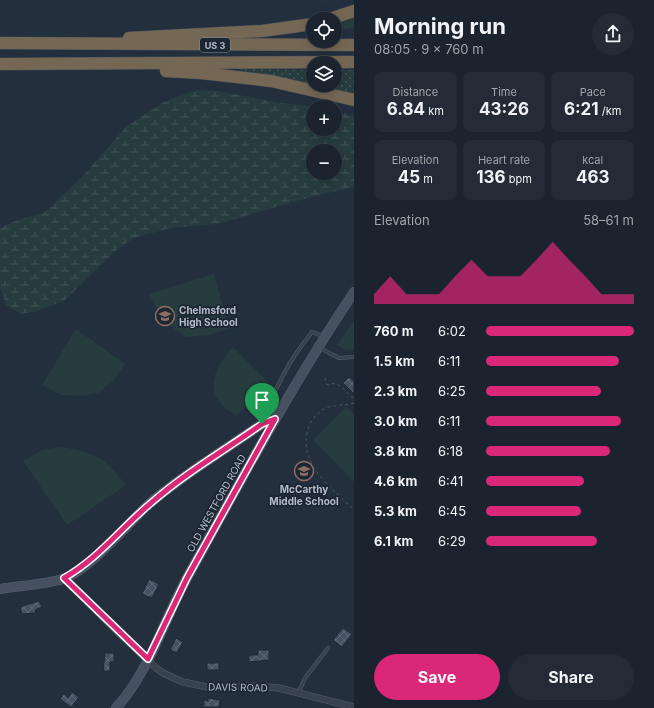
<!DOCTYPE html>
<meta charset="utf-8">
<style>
body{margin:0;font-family:Inter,sans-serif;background:#242b36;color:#f1f3f6;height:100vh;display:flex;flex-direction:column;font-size:15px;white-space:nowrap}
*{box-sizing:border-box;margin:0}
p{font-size:13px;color:#a0a4aa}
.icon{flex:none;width:22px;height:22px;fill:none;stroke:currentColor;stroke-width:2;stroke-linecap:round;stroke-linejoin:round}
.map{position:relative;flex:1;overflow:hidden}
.side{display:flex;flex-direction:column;background:#1b232e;width:300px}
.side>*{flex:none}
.controls{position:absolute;left:306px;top:12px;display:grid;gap:8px}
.controls a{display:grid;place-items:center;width:36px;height:36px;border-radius:50%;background:#1b232e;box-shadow:0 2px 10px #0003,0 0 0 1px #39404a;font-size:20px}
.pin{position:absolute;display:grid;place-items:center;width:34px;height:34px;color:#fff;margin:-41px -17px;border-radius:50% 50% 50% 0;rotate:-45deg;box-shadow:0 0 4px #0007}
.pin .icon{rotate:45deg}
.round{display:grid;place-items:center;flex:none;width:42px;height:42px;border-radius:21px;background:#242b36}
.summary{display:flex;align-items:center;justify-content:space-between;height:68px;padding:0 20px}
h1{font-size:22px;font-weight:700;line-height:30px}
.figures{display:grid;grid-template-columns:repeat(3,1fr);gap:6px;height:68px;padding:4px 20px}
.figures div{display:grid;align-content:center;border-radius:8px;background:#242b36;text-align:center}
.figures b{font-size:17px;font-weight:700}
.figures small{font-size:11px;font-weight:400}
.figures p{font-size:11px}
.chart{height:112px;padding:8px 20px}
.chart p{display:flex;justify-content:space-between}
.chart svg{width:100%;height:72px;margin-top:4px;fill:#db2777;opacity:.7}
.cta{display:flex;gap:8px;margin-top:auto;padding:8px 20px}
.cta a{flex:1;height:46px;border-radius:24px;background:#db2777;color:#fff;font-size:16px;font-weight:700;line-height:46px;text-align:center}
.cta a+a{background:#242b36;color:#f1f3f6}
ul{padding:0 20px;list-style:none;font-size:13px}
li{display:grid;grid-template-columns:64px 48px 1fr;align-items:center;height:30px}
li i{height:10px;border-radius:5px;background:#db2777}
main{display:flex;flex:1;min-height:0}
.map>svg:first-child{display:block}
.grass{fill:url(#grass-dots)}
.forest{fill:url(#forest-firs)}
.wetland{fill:url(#wetland-marsh);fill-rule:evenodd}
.park{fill:#263c3f}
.building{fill:url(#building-cross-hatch);stroke:#1f2835}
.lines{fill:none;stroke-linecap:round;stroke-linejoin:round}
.lane-casing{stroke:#565f6c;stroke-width:4}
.street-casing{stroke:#565f6c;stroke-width:7}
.secondary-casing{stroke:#565f6c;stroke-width:10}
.highway-casing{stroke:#434c59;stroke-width:13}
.path{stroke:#44595c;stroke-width:1;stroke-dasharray:3 3;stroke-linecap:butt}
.lane{stroke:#38414e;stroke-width:3}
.street{stroke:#38414e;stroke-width:6}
.secondary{stroke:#465061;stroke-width:9}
.highway{stroke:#746855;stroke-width:12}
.route-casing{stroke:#fff;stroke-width:8}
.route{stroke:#db2777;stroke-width:5}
.labels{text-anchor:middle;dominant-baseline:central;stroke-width:3.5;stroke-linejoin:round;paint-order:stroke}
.shield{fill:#1d2633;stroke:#878f9c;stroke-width:1}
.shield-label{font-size:9px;font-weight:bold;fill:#b4bcc9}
.poi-label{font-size:10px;font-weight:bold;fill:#b4bcc9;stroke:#1d2633;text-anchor:start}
.street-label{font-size:10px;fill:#b4bcc9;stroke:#1d2633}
</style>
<main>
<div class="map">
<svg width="354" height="708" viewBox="0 0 354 708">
<defs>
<pattern id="grass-dots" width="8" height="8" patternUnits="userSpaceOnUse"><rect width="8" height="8" fill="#263c3f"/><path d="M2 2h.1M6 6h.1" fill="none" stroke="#435659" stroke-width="1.8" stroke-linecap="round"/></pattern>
<pattern id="forest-firs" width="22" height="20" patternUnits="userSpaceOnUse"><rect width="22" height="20" fill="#263c3f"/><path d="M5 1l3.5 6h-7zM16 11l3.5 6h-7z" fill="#435659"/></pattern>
<pattern id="wetland-marsh" width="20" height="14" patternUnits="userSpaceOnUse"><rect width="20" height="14" fill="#263c3f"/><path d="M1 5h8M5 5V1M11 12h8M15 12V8" fill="none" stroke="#435659"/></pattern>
<pattern id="building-cross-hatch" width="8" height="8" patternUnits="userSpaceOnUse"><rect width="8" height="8" fill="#455162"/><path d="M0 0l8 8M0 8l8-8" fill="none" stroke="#5d6877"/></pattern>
</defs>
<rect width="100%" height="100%" fill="#242f3e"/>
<!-- grass -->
<polygon class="grass" points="239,69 313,70 313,85 335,85 335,69 354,70 354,94 239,72"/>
<!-- forest -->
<polygon class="forest" points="354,16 354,27 335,32 335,22"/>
<!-- wetland -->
<path class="wetland" d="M196 90 218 91 280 103 317 107H313V129H335V111L354 116V187L310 197 218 224 171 228 133 238 114 252 64 301 37 311 21 314 6 305 0 287V228L20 219 44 213 80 179 127 126 164 102ZM313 151H335V173H313Z"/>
<!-- park -->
<g class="park">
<path d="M214 274 229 329 209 335 186 337C166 324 159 315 149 294Z"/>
<polygon points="354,320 354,349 345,350 337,345"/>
<polygon points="76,329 125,364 112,382 98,393 83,396 61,395 42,385"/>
<path d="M233 347 269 383 236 416C229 411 222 406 217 398 207 380 221 360 233 347Z"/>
<polygon points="346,407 354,415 354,482 313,440"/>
<path d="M61 447C97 453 103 457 126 485L67 525 23 461 42 450Z"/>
</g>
<!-- building -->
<g class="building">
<polygon points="349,377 354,381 354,394 343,383"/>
<polygon points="149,579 159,584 152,598 142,594"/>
<polygon points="39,601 42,607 35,610 36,613 22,614 20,607"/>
<polygon points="343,628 352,634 342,647 333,640"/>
<polygon points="176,638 183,642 177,653 170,650"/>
<polygon points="258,650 269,650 269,660 249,662 249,655 258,655"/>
<polygon points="105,653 114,653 114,662 110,662 110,671 103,671"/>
<rect x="207" y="663" width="12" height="7"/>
<polygon points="72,692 79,697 71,707 60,699 64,694 68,698"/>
<polygon points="208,698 220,700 219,707 203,707 204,700 208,701"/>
</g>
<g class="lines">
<!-- lane casing -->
<g class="lane-casing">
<g id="lane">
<polyline points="320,348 339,358 354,357"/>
<path d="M266 405C275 393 279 383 286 370 293 356 303 344 312 332L323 336"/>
<polyline points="298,694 305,678 328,648"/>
</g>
</g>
<!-- street casing -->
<g class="street-casing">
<polyline id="street" points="64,579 125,639 156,668 165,674 183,682 207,687 255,686 279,688 354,707"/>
</g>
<!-- secondary casing -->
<g class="secondary-casing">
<g id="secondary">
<path d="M0 589C19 586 46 584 63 579 90 570 128 523 150 503 185 473 225 450 262 424L275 419"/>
<path d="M116 708C150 671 164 619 188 576 241 480 293 383 354 292"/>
</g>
</g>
<!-- highway casing -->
<g class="highway-casing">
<g id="highway">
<polyline points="330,19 354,11"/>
<polyline points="129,38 262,31 313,24"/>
<polyline points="0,43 354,45"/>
<polyline points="0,64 354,62"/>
<polyline points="166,71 201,73 271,81 354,100"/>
</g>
</g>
<!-- path -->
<g class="path">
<path d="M325 378 327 385C341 379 345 394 354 398"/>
<path d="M354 403C345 406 334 404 324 409 315 414 309 423 307 433 300 466 333 489 354 510"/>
</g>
<!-- lane -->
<use href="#lane" class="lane"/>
<!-- street -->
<use href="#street" class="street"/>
<!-- secondary -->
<use href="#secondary" class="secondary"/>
<!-- highway -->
<use href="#highway" class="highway"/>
</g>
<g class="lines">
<!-- route casing -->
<g class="route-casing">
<path id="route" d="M275 419 187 578 148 659 64 578C98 559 121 528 151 503 185 473 225 450 262 424Z"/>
</g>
<!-- route -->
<use href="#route" class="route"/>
</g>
<!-- icons -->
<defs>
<g id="school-ring" transform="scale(1)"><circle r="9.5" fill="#1d2633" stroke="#8d6e63" stroke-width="1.5"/><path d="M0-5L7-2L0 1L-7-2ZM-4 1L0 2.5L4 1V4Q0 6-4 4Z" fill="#8d6e63"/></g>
</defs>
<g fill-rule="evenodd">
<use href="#school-ring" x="165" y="316"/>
<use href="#school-ring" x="304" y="471"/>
</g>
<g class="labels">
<!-- shield labels -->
<rect class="shield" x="200" y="38" width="30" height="14" rx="3"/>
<g class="shield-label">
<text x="215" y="45">US 3</text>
</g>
<!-- poi labels -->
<g class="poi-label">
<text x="179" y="310">Chelmsford<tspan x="179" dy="12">High School</tspan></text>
<text x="304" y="489" text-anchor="middle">McCarthy<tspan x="304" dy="12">Middle School</tspan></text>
</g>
<!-- street labels -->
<g class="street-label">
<text transform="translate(216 503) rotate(-61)">OLD WESTFORD ROAD</text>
<text transform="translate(238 687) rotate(1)">DAVIS ROAD</text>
</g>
</g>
</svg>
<div class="controls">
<a><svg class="icon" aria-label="locate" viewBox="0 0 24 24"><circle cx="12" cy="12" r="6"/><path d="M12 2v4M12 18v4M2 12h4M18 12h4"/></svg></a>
<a><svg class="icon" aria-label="layers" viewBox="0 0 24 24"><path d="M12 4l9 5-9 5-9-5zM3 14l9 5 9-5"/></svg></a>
<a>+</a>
<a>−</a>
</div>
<div class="pin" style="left:262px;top:424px;background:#1e9e55"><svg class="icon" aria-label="arrive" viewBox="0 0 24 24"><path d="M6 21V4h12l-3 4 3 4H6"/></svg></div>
</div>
<section class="side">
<div class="summary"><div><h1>Morning run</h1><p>08:05 · 9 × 760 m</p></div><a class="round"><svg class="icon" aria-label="share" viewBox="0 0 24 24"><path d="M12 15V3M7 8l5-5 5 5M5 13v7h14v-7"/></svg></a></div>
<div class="figures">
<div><p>Distance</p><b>6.84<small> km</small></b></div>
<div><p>Time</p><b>43:26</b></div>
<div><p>Pace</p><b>6:21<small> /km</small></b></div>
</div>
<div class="figures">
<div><p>Elevation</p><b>45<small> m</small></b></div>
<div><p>Heart rate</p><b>136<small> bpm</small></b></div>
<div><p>kcal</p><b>463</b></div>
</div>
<div class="chart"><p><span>Elevation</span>58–61 m</p>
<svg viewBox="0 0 160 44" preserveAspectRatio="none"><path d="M0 44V38L10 27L20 38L30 38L40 38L50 27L60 17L70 27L80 27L90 27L100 17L110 6L120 17L130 27L140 38L150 38L160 38V44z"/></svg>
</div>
<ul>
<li><b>760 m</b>6:02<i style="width:100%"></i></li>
<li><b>1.5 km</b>6:11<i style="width:90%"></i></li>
<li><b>2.3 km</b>6:25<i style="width:78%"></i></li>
<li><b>3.0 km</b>6:11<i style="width:91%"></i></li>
<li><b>3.8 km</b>6:18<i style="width:84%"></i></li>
<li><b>4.6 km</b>6:41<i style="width:66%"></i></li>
<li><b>5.3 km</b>6:45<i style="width:64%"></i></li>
<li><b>6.1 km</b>6:29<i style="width:75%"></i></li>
</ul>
<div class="cta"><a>Save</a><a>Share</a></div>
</section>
</main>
